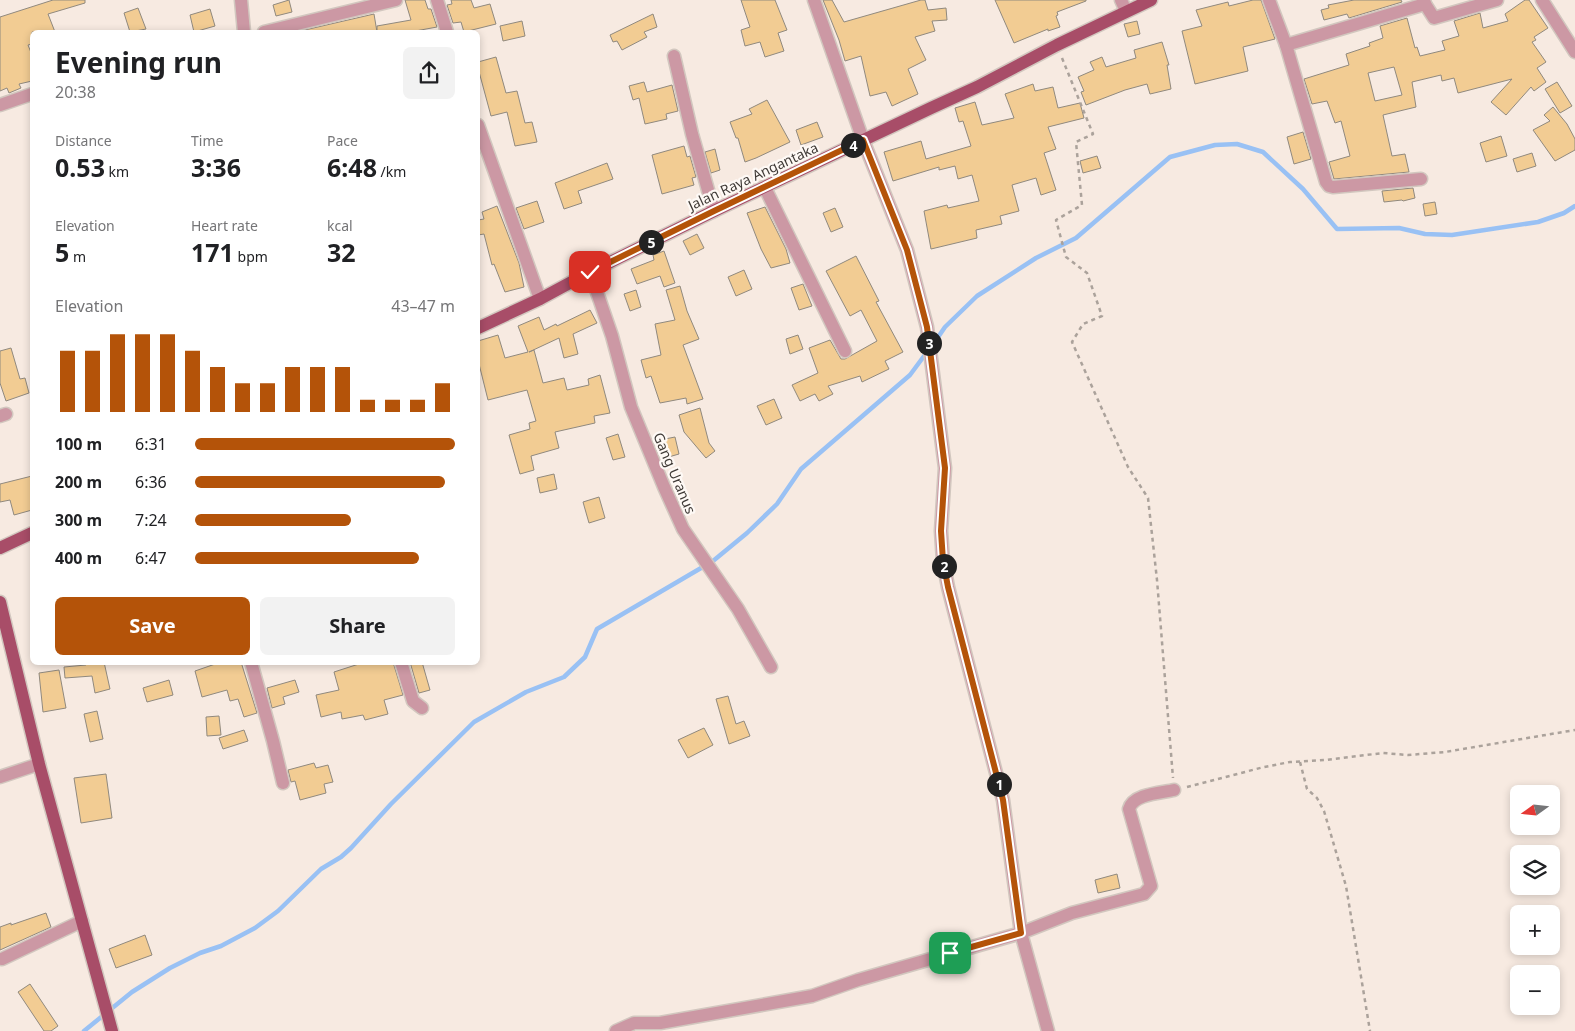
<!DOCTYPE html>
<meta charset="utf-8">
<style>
body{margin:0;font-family:"Noto Sans",sans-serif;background:#f2f2f2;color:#202124;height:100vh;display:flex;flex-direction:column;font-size:19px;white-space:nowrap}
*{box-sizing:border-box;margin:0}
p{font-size:16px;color:#757577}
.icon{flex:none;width:28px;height:28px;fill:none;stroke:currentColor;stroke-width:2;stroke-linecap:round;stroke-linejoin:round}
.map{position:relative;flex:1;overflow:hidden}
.sheet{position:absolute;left:30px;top:30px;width:450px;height:635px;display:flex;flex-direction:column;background:#fff;border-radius:8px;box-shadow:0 2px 8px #0003}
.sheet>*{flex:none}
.needle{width:32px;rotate:255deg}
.tools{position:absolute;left:1510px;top:785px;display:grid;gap:10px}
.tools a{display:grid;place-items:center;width:50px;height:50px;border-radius:8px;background:#fff;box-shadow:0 2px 8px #0003;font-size:25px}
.pin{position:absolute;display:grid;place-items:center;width:42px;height:42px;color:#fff;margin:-21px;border-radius:10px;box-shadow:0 2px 8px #0006}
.km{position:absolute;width:25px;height:25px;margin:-12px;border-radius:50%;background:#222;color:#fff;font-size:14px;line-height:25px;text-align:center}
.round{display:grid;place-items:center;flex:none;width:52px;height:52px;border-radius:8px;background:#f2f2f2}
.headline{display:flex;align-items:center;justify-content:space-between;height:85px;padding:0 25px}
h1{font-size:28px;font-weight:700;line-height:38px}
.stats{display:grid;grid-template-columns:repeat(3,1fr);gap:8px;height:85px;padding:5px 25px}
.stats div{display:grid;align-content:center}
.stats b{font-size:25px;font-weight:700}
.stats small{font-size:14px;font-weight:400}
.stats p{font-size:14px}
.chart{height:140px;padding:10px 25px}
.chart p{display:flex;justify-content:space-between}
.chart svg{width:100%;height:90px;margin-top:5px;stroke:#b45309;stroke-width:6}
.action{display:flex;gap:10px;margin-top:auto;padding:10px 25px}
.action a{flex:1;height:58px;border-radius:8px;background:#b45309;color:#fff;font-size:20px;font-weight:700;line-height:58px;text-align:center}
.action a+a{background:#f2f2f2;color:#202124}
ul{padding:0 25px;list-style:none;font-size:16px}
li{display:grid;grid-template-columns:80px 60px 1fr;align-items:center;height:38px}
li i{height:12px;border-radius:6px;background:#b45309}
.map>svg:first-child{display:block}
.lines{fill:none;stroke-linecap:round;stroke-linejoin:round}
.stream{stroke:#99c1f4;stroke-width:4.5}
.building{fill:#f2cc93;stroke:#90897e;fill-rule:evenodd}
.minor-casing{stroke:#d2c7bf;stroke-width:15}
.major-casing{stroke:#d2c7bf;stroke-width:15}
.path{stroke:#aba29b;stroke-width:2.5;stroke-dasharray:4 4;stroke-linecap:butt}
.minor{stroke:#cc98a4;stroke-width:12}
.major{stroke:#a84d68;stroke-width:12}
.route-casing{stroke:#fff;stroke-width:10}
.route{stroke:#b45309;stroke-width:6}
.labels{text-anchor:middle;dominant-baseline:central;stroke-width:4.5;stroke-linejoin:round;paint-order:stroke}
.street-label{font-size:14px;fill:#3f3a36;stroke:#fef9f5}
</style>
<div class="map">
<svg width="1575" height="1031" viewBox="0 0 1575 1031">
<rect width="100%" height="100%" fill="#f7eae1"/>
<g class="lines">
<!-- stream -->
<g class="stream">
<polyline points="932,346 945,327 977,296 1036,258 1076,238 1170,157 1215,145 1237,144 1263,152 1303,189 1337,229 1399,228 1425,234 1452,235 1538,222 1564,213 1575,206"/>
<polyline points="84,1031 132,992 170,968 200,953 221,946 255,928 278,911 321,869 341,857 351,848 391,804 474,722 526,692 564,677 585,657 597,629 713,561 747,533 777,504 801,469 910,375 927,352"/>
</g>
</g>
<!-- building -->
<g class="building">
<polygon points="53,0 85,0 85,3 48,14 55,32 32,32 32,44 28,45 32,55 32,81 19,84 21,88 9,93 7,88 0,91 0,17"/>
<polygon points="289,0 292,12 276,16 273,5"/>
<polygon points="405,0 425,0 428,9 431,9 437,27 410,32 377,32 377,26 411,20"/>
<polygon points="451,0 471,0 474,8 490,4 496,24 464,32 461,22 453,23 447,5 452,4"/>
<polygon points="741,0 775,0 787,30 778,33 784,51 765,57 760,42 745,46 741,30 750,27"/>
<polygon points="823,0 832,0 844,22 921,0 925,0 928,10 946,8 947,20 932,21 935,31 915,37 926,60 908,69 918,94 892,106 886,92 870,96 861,56 845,61 839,40"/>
<polygon points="995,0 1086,0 1086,1 1057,12 1058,15 1056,16 1060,27 1048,31 1048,29 1014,43"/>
<polygon points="1253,0 1261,0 1275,39 1243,47 1248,71 1195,84 1182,31 1202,26 1196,10 1228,2 1229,6"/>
<polygon points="1354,0 1401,0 1402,2 1349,18 1347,14 1324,20 1321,10 1329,8 1328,5"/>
<path d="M1525 0H1529L1548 28 1534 37 1536 40 1532 42 1546 62 1537 68 1546 82 1534 91 1531 87 1506 115 1491 102 1512 79 1458 93 1454 78 1442 81 1441 75 1412 82 1416 107 1383 115 1392 156 1405 154 1409 172 1334 179 1329 162 1350 156 1341 121 1335 123 1327 101 1312 104 1304 79 1349 65 1346 54 1370 46 1369 43 1383 38 1380 26 1407 18 1415 48 1417 47 1420 56 1445 50 1442 41 1459 36 1454 21 1480 13 1483 28 1508 21 1505 14ZM1394 67 1402 95 1375 101 1368 73Z"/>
<polygon points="138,8 146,29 130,32 124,13"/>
<polygon points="210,9 215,26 194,32 190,15"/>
<polygon points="374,14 377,32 296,32"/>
<polygon points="653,14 657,27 644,32 647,37 622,50 617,41 613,42 610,35"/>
<polygon points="522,21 525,36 503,41 500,26"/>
<polygon points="1137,21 1140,34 1128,37 1124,24"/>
<polygon points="1162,42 1169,65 1167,65 1171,89 1150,94 1147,84 1125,90 1086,105 1081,92 1084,91 1078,77 1094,70 1090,62 1102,57 1106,67 1136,58 1134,50"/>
<polygon points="496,57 506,93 517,91 525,123 532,122 537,142 515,146 507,112 491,116 478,68 478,62"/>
<polygon points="644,82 647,92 672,85 678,111 666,114 667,119 645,124 639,98 633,100 629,86"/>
<polygon points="1557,82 1572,106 1560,113 1545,89"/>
<polygon points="1033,84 1035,91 1053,87 1058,108 1080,103 1084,118 1048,127 1056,149 1044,153 1056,190 1041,195 1036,178 1012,185 1019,211 1000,216 1002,224 976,230 977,238 931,249 924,211 947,205 948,208 979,201 972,175 958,179 955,166 939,170 939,167 893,181 884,152 921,141 926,159 971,146 963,121 959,122 955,108 975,102 982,125 1014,118 1005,94"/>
<polygon points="767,100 790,142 756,158 745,162 738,138 736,138 730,122 752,114 749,109"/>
<polygon points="1553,107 1567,124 1575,139 1575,150 1555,161 1533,130 1550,121 1544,115"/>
<polygon points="817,122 823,137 801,145 796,130"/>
<polygon points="1303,132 1311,159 1294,164 1287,137"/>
<polygon points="1501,136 1507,156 1486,162 1480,143"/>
<polygon points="684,146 687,157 690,156 696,177 692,178 694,185 662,194 652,155"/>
<polygon points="715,149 720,170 711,173 705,152"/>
<polygon points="1532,153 1536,166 1517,172 1513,159"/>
<polygon points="1097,156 1101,168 1083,173 1080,161"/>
<polygon points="607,163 613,179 578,191 582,203 564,209 555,183"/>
<polygon points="1413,188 1415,198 1403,201 1402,200 1384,202 1382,191"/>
<polygon points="537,201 544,222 524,229 516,208"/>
<polygon points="1435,202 1437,214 1425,216 1423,204"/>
<polygon points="497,206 519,263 524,287 505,292 494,264 492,265 484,234 478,235 478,220 484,219 482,212"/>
<polygon points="765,207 786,249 790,263 771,268 761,249 747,213"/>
<polygon points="835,208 843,227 831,232 823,213"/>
<polygon points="697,234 704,248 690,255 683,241"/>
<polygon points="664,251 675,283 664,287 660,276 637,284 631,269 654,260 653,255"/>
<polygon points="856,256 879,301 876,302 903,352 885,361 889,369 862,382 860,376 828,386 833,394 819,401 815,394 800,401 792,385 818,373 809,348 830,340 841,359 845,359 877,341 861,310 850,316 826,271"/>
<polygon points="744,270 752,289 736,296 728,277"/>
<polygon points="803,284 812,306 799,310 791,288"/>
<polygon points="680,286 687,311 699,339 683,345 703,399 687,404 686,398 660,403 651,376 646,378 641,360 661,355 655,324 675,320 666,290"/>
<polygon points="636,290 641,307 630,311 624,294"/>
<polygon points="590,310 597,323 573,334 578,354 564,358 559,338 529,352 534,350 543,383 564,378 567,390 589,385 588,379 600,375 610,413 594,416 595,423 555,432 559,448 531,456 534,470 520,474 509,435 530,429 529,423 536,421 527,390 488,400 478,360 478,341 498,335 505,358 528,352 518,326 539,317 544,330 556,324 557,326"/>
<polygon points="798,335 803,349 790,354 786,339"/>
<polygon points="11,348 20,379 25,378 29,393 6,401 0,383 0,351"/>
<polygon points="774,399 782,418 766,425 757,406"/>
<polygon points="700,408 709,443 715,451 706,458 684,432 679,415"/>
<polygon points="618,434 625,457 613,460 606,438"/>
<polygon points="675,437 679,454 665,458 660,440"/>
<polygon points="554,474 557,489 540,493 537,478"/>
<polygon points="32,476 32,510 14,515 10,500 0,502 0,484"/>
<polygon points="599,497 605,518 589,523 583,502"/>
<polygon points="86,662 104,662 110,689 95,693 92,676 65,678 64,667 86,665"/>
<polygon points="221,662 241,662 257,713 244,717 238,699 230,701 227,690 202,697 195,671"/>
<polygon points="365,662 393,662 403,695 384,700 388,714 365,720 363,715 342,719 341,712 321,717 316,695 339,690 334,672"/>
<polygon points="410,662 422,662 430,690 419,693"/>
<polygon points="59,670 66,708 43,712 39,673"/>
<polygon points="169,680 173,695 147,702 143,688"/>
<polygon points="295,680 299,692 283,697 285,704 272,708 267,688"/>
<polygon points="728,696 736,724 744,721 750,736 729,744 716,699"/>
<polygon points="97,711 103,739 90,742 84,714"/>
<polygon points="219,716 221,735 207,736 206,717"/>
<polygon points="704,728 713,745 688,758 678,740"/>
<polygon points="244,730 248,741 223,749 219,738"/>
<polygon points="314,763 316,768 328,765 333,782 324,784 326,793 300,800 295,781 291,782 288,770"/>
<polygon points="106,774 112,818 81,823 74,778"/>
<polygon points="1117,874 1120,888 1098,893 1095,880"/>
<polygon points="46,913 51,927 0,950 0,927 11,923 11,925"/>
<polygon points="145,935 152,955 116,968 109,949"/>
<polygon points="30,984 58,1026 51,1031 44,1031 18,992"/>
</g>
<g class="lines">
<!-- minor casing -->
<g class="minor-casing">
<g id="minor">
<polyline points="241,0 244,32"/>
<polyline points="437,0 447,32"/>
<polyline points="814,0 863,140 907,250 927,327 945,468 941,531 943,561 948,587 1003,800 1021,933 1048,1031"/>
<polyline points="1121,0 1126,11"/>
<polyline points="1269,0 1286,45 1326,182 1329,186 1333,187 1421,179"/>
<polyline points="1542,0 1575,52"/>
<polyline points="1425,4 1434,18 1497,0"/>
<polyline points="264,32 396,0"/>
<polyline points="1286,45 1425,4 1424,0"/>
<polyline points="674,56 692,134 714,211"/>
<polyline points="0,105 32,94"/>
<polyline points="478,125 540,299"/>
<polyline points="765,188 845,351"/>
<polyline points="590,272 612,336 631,407 664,487 683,529 738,609 771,667"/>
<polyline points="0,416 6,414"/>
<polyline points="251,662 273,741 283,783"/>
<polyline points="401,662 413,701 422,708"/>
<polyline points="0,777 39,764"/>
<polyline points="2,959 82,921"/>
<path d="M616 1031 634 1023H660L812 996 858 980 1021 933 1072 913 1144 894 1151 886 1129 809C1133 794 1160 793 1174 790"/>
</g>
</g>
<!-- major casing -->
<g class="major-casing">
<g id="major">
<polyline points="478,328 540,299 590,272 714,211 931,108 977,87 1057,45 1151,0"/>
<polyline points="0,548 32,533"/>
<polyline points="0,602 39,764 112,1031"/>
</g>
</g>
<!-- path -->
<g class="path">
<polyline points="1062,58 1093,134 1076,142 1082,205 1056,220 1066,257 1087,273 1102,316 1083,324 1072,342 1128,467 1148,498 1157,580 1173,778"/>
<polyline points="1300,762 1307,789 1317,798 1324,811 1346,886 1370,1031"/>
<polyline points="1187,787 1264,767 1290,762 1325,760 1383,753 1408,755 1445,752 1575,730"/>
</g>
<!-- minor -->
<use href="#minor" class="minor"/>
<!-- major -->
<use href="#major" class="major"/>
</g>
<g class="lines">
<!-- route casing -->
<g class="route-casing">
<polyline id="route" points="590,272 714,211 863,140 907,250 927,327 945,468 941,531 943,561 948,587 1003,800 1021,933 950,953"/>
</g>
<!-- route -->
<use href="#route" class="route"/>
</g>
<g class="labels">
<!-- street labels -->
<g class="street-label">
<text transform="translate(753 176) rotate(-25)">Jalan Raya Angantaka</text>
<text transform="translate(675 473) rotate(67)">Gang Uranus</text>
</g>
</g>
</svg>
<div class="tools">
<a><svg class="needle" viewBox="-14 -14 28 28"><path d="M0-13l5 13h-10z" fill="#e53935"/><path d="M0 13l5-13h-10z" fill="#757577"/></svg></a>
<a><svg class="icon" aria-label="layers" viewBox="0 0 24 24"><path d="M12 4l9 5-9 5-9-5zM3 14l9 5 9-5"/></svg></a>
<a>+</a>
<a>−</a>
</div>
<div class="pin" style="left:950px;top:953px;background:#1e9e55"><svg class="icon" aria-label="arrive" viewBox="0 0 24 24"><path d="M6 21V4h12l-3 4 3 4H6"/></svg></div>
<div class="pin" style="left:590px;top:272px;background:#d93025"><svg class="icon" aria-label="check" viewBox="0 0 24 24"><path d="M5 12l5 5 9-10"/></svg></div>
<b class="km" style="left:999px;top:784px">1</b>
<b class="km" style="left:944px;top:566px">2</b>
<b class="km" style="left:929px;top:343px">3</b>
<b class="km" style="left:853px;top:145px">4</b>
<b class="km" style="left:651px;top:242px">5</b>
<section class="sheet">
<div class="headline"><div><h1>Evening run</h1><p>20:38</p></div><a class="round"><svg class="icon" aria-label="share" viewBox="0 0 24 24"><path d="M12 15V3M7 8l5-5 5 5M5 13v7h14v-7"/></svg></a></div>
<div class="stats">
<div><p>Distance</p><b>0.53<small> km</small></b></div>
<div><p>Time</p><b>3:36</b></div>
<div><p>Pace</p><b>6:48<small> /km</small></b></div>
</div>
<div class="stats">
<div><p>Elevation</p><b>5<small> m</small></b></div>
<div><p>Heart rate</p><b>171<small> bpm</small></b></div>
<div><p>kcal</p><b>32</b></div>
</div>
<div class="chart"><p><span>Elevation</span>43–47 m</p>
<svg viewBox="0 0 160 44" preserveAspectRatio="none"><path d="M5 44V14M15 44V14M25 44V6M35 44V6M45 44V6M55 44V14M65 44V22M75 44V30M85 44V30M95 44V22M105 44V22M115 44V22M125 44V38M135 44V38M145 44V38M155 44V30"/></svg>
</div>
<ul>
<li><b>100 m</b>6:31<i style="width:100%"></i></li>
<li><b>200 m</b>6:36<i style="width:96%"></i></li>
<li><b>300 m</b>7:24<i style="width:60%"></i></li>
<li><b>400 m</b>6:47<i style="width:86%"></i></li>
</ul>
<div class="action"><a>Save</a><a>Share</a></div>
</section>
</div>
